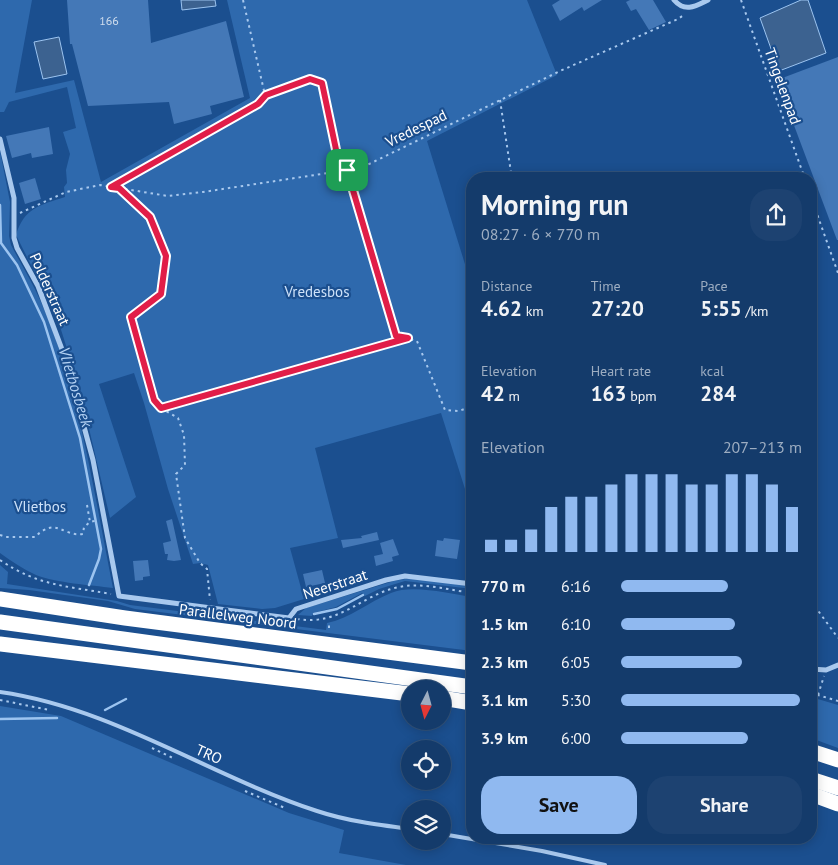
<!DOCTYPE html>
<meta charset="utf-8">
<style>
body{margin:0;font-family:"PT Sans",sans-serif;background:#1d4271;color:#f1f3f6;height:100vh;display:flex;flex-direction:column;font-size:19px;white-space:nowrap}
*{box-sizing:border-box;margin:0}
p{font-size:16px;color:#9dadc1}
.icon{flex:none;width:28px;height:28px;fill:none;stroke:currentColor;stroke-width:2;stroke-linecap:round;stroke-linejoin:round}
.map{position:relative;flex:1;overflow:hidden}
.drawer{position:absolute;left:466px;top:172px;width:351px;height:672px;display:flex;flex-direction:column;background:#143b6b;border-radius:20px;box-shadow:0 2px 12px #0003,0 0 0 1px #33557e}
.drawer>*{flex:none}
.needle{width:32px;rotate:186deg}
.tools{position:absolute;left:401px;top:680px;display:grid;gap:10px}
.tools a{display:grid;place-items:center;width:50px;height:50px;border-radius:50%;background:#143b6b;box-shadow:0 2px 12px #0003,0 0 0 1px #33557e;font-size:25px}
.pin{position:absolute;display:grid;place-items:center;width:42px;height:42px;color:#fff;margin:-21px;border-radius:10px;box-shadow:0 2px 8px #0006}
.round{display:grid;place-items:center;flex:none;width:52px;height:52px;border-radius:20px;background:#1d4271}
.summary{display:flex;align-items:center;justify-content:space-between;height:85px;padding:0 15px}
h1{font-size:28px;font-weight:700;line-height:38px}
.metrics{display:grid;grid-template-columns:repeat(3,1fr);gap:8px;height:85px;padding:5px 15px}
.metrics div{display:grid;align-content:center}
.metrics b{font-size:21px;font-weight:700}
.metrics small{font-size:14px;font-weight:400}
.metrics p{font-size:14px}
.chart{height:140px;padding:10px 15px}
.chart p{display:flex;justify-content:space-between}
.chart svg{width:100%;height:90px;margin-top:5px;stroke:#90b9f0;stroke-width:6}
.action{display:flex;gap:10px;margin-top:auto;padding:10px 15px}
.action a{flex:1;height:58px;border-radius:20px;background:#90b9f0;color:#111;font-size:20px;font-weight:700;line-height:58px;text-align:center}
.action a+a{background:#1d4271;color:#f1f3f6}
ul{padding:0 15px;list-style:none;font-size:16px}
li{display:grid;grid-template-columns:80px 60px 1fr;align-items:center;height:38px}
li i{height:12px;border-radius:6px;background:#90b9f0}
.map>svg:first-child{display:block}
.green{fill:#2e69ad}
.water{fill:#3c6290;stroke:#9cc4f0}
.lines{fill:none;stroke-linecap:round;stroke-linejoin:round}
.stream{stroke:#9cc4f0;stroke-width:2.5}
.building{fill:#4478b7}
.path{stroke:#a9c9ee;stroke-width:2;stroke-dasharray:2.5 4;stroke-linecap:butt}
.lane{stroke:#a9c9ee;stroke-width:4}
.street{stroke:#a9c9ee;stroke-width:5}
.highway{stroke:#fff;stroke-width:15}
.route-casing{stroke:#fff;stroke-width:10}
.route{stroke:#e11d48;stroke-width:6}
.labels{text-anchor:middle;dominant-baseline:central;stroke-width:4.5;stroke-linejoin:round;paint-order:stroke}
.number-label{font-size:12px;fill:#d0dded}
.street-label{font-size:15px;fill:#fff;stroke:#1b4f8f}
.park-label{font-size:15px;fill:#cfe3fa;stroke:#1b4f8f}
.water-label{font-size:16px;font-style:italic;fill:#b5d3f5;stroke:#1b4f8f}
</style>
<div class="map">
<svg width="838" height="865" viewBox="0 0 838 865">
<rect width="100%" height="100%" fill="#1b4f8f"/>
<!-- green -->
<g class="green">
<path d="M0 0H32L15 93 74 80 101 182 250 98 227 0H527L557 75 427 141 472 287V508H471L441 413 315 448 338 538 290 548 304 599 275 608 262 609 218 604 208 565 200 563 193 564 168 489 144 403 134 373 99 384 136 497 110 518 80 390 57 317 16 235C24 208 40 205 65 197L64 187 67 183 66 170 70 154 63 132 76 128 67 87 9 102 4 112H0Z"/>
<path d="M0 151 10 202 9 236 11 245C21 264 32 282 41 302 80 390 94 494 113 588 90 585 57 583 36 575 23 569 11 561 0 553Z"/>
<path d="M0 565 8 572 7 584 117 601 130 605 326 630 327 623C351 618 368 602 391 593 413 584 449 594 472 597V651L135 609 108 601 29 590 0 588Z"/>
<polygon points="405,579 415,579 472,586 472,589 405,581 379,589 365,596 362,593 336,607 313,613 312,616 298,615 306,608 394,581"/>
<polygon points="811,697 838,705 838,748 811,738"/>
<polygon points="0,706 61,716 289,813 344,830 339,853 406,865 0,865"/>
</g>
<!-- water -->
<g class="water">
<polygon points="181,0 215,0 216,6 182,10"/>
<polygon points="801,0 808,0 826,53 779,71 760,18"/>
<polygon points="59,37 67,74 43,79 34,42"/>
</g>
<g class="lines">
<!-- stream -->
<g class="stream">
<polyline points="0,205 1,243 17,265 44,322 80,438 101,549 99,559 89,585"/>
<polyline points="314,614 337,609 363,595"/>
<polyline points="105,710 126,699"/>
<polyline points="0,719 57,718"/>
</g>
</g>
<!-- building -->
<g class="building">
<polygon points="67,0 148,0 151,43 226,21 244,97 210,106 212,114 174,124 169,102 88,106 72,44 70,44"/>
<polygon points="560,0 602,0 584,11 582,7 560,21 552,5"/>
<polygon points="630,0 653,0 666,22 649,30 636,9 631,11 626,2"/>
<polygon points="838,57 838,240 837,240 777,80"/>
<polygon points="49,127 53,154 32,158 31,153 12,158 6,136"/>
<polygon points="35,178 41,199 25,204 19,183"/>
<polygon points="172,519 181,560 174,561 167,560 168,554 165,554 163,543 171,541 166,521"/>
<polygon points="377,532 379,540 343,548 341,540 362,538 361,536"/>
<polygon points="444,538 460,540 457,559 435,556 437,540 443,541"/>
<polygon points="393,539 399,555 392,557 393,561 376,566 374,556 383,554 380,543"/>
<polygon points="148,560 150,576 143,577 143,580 135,581 133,561"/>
<polygon points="322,570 325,583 306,587 303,574"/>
</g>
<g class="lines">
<!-- path -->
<g class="path">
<polyline points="243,0 265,95"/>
<polyline points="741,0 805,179"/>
<polyline points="500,100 512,179"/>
<polyline points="111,187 258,104 265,95 311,79 322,83 338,159 347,170 397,336 417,341 445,410 459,411 472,406"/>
<polyline points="119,188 150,217 166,255 161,294 131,317 154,400 161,408 407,338"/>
<polyline points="811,197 838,273"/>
<polyline points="20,213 66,192 100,185 168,196 203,192 361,168 560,71 678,19 685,14"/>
<polyline points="161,408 178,418 184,435 185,465 176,474 185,538 200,563 207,569 210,600"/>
<polyline points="87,505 90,522 98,520"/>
<path d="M0 535 6 537H35C56 516 63 537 83 534L84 527 90 522"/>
<path d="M0 560C38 586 67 586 111 594"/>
<polyline points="811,601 838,638"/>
<path d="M297 619C341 626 360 595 399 587 422 582 449 590 472 593"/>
<polyline points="329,628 329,625"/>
<polyline points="811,693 838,701"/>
<polyline points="818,695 824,676"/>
<polyline points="0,700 49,710"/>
<polyline points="152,748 175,759"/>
<polyline points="245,791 285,808"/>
</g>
<!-- lane -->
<g class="lane">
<path d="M0 692C113 708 210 776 317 811 347 821 379 825 410 829"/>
<polyline points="442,834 542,851 605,865"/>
</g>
<!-- street -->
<g class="street">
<path d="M674 0C685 13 696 6 708 0"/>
<polyline points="0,139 14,198 14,238 17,248 38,286 66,360 93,460 119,596 289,618 296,609 302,607 386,580 405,576 472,584"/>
<polyline points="811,669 826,670 838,665"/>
</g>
<!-- highway -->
<g class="highway">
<polyline points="0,599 125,618 472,663"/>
<polyline points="0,622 472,687"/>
<polyline points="0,644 410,694"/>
<polyline points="442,698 472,703"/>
<polyline points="811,751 838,760"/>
<polyline points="811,779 838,788"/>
<polyline points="811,794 838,804"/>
</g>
</g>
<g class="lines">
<!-- route casing -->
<g class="route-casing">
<polygon id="route" points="310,79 322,83 338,159 347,170 396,336 408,338 161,408 154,400 131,317 161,294 166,256 150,217 119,188 111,187 258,104 266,95"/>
</g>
<!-- route -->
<use href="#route" class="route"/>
</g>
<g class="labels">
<!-- number labels -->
<g class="number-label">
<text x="109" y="20">166</text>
</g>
<!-- street labels -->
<g class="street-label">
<text transform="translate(783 86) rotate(70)">Tingelenpad</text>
<text transform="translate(416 128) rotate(-26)">Vredespad</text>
<text transform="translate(50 289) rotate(66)">Polderstraat</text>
<text transform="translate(335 584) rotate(-18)">Neerstraat</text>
<text transform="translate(238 616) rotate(7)">Parallelweg Noord</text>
<text transform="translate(209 754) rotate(24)">TRO</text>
</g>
<!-- park labels -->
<g class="park-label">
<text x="317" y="291">Vredesbos</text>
<text x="40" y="506">Vlietbos</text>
</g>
<!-- water labels -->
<g class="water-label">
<text transform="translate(76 387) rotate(73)">Vlietbosbeek</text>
</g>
</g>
</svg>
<div class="tools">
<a><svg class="needle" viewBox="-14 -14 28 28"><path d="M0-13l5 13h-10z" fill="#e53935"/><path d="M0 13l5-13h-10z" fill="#9dadc1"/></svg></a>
<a><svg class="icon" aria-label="locate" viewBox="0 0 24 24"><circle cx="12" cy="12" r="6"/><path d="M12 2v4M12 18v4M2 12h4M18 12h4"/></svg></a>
<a><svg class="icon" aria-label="layers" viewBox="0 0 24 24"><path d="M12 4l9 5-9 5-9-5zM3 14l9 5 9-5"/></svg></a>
</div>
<div class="pin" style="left:347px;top:170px;background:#1e9e55"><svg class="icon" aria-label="arrive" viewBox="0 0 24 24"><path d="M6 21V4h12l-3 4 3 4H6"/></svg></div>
<section class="drawer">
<div class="summary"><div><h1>Morning run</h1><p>08:27 · 6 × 770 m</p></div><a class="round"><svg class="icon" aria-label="share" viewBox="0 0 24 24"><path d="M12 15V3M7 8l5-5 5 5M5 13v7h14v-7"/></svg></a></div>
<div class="metrics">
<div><p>Distance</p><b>4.62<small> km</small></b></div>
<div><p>Time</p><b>27:20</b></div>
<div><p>Pace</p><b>5:55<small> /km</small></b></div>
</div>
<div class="metrics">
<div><p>Elevation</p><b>42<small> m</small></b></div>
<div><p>Heart rate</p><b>163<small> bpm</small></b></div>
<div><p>kcal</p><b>284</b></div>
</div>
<div class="chart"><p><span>Elevation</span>207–213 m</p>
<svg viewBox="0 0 160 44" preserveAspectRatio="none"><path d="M5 44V38M15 44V38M25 44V33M35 44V22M45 44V17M55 44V17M65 44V11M75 44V6M85 44V6M95 44V6M105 44V11M115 44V11M125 44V6M135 44V6M145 44V11M155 44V22"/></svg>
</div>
<ul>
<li><b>770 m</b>6:16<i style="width:59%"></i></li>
<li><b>1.5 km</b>6:10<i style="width:63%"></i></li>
<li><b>2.3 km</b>6:05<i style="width:67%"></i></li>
<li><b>3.1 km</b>5:30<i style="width:99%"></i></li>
<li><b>3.9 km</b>6:00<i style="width:70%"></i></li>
</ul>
<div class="action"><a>Save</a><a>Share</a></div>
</section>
</div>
